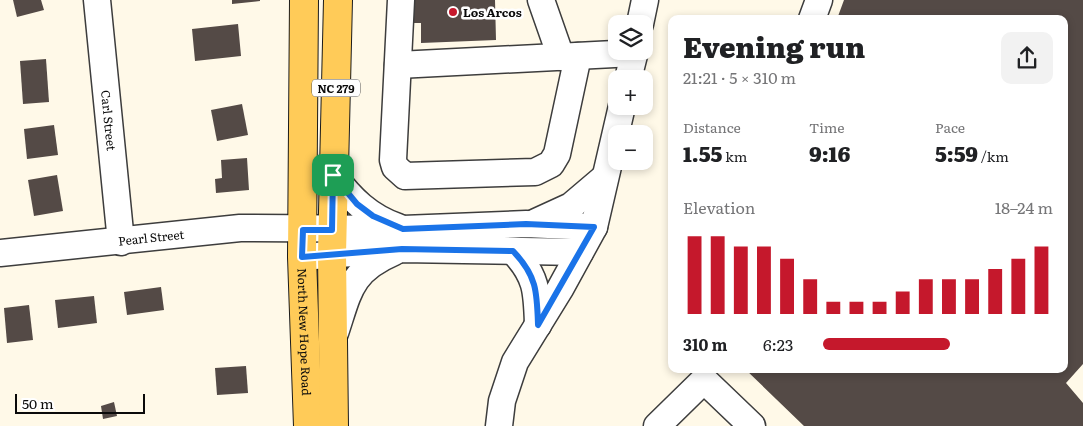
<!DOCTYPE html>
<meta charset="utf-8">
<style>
body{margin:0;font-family:Literata,serif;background:#f2f2f2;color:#202124;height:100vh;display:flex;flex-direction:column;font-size:19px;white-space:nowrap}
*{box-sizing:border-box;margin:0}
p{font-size:16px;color:#757577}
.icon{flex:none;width:28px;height:28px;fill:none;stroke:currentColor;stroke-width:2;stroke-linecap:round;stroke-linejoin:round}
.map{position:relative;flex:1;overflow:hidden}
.panel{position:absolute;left:668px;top:15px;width:400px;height:358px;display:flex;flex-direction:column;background:#fff;border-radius:10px;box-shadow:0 2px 8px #0003}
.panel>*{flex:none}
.controls{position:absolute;left:608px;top:15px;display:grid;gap:10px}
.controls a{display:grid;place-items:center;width:45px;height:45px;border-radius:10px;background:#fff;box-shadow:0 2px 8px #0003;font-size:25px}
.scale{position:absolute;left:15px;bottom:12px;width:130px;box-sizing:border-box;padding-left:5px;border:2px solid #0a0a0a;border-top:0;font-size:14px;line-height:18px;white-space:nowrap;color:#0a0a0a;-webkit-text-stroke:4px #fff;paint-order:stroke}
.pin{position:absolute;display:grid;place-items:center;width:42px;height:42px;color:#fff;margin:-21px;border-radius:10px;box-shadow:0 2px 8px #0006}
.round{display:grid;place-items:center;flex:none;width:52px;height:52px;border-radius:10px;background:#f2f2f2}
.headline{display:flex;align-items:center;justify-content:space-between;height:85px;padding:0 15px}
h1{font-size:28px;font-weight:800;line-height:38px}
.stats{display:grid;grid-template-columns:repeat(3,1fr);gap:8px;height:85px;padding:5px 15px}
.stats div{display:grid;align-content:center}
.stats b{font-size:21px;font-weight:800}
.stats small{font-size:14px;font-weight:400}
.stats p{font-size:14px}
.chart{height:140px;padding:10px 15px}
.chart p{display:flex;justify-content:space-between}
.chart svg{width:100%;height:90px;margin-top:5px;stroke:#c5182c;stroke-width:6}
ul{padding:0 15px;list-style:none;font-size:16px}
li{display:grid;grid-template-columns:80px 60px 1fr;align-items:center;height:38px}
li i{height:12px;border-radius:6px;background:#c5182c}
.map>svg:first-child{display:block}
.building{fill:#544a46}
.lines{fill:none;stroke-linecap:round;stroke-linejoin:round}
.minor-casing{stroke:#3d3d3d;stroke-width:29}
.major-casing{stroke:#1b1b1b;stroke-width:30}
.minor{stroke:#fff;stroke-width:26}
.major{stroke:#ffcb58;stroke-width:28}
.route-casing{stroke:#fff;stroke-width:10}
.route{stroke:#1a73e8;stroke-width:6}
.poi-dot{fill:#c5182c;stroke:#fff;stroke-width:2}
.labels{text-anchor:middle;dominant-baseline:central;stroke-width:5;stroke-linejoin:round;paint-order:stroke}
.shield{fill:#fff;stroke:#545454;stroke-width:1}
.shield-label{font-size:11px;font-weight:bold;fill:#0a0a0a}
.poi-label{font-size:12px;font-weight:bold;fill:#0a0a0a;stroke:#fff;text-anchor:start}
.street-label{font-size:12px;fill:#0a0a0a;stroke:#fff}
</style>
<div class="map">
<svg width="1083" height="426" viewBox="0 0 1083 426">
<rect width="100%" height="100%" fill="#fff9e8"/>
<!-- building -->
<g class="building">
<polygon points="13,0 41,0 44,10 17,17"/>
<polygon points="232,0 260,0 260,1 232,4"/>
<polygon points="411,0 495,0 496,40 421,43 421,23 412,23"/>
<polygon points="844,0 1083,0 1083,364 1066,383 1083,403 1083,426 804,426 745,369 1064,369 1064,19 837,19"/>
<polygon points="238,24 241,56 195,61 192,29"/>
<polygon points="46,59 49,102 23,104 20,61"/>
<polygon points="242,104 248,135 217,141 211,110"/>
<polygon points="54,125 58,155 27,159 24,129"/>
<polygon points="247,158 249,190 216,193 215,179 222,178 221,160"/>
<polygon points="57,175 63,211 34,216 28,180"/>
<polygon points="161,287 164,310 127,315 124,292"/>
<polygon points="94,296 97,323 58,328 55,300"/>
<polygon points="29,305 33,340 7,343 4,308"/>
<polygon points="246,366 248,393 217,395 215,368"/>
<polygon points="114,402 117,416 103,419 101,406"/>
</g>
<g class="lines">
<!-- minor casing -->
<g class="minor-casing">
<g id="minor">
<path id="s1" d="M97 0 121 242"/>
<polyline points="401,0 393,160 395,167 405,176 535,172 551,164 557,154 578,56"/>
<polyline points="541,0 561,57"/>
<polyline points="812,19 819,0"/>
<polyline points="640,24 645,0"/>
<polyline points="398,65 634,53"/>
<polyline points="628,79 635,51"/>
<path d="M333 175C351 199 369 217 398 227"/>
<polyline points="536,222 571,206 604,178"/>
<path d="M513 251C537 276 537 292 538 325"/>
<path id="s2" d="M0 253 240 228 403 229 526 224 594 227"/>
<polyline points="302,257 402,249 580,252"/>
<path d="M335 333C349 291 350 271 394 252"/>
<polyline points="499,426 502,401 515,362 560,289 594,227 622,106"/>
<polyline points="657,426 704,380 752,426"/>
</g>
</g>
<!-- major casing -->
<g class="major-casing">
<g id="major">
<path id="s3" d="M304 0 302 257 308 426"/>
<polyline points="334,426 332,254 338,0"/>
</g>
</g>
<!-- minor -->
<use href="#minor" class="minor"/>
<!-- major -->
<use href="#major" class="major"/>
</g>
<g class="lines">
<!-- route casing -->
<g class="route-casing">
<path id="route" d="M333 175 357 204 373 216 403 229 526 224 594 227 538 325C537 292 537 276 513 251L402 249 302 257 303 230H332Z"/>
</g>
<!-- route -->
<use href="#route" class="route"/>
</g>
<!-- markers -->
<circle class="poi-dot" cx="453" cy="12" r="5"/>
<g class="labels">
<!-- shield labels -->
<rect class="shield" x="312" y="79.5" width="48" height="17" rx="4"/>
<g class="shield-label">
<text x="336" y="88">NC 279</text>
</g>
<!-- poi labels -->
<g class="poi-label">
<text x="463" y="12">Los Arcos</text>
</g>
<!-- street labels -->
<g class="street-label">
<text stroke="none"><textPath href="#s1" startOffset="121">Carl Street</textPath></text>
<text stroke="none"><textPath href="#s2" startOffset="152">Pearl Street</textPath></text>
<text stroke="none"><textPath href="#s3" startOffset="332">North New Hope Road</textPath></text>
</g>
</g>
</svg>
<div class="controls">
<a><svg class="icon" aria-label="layers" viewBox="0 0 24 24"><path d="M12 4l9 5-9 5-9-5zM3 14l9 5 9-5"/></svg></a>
<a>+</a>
<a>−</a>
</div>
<div class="scale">50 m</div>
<div class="pin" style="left:333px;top:175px;background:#1e9e55"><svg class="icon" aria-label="arrive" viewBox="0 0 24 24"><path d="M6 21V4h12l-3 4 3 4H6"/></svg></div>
<section class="panel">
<div class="headline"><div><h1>Evening run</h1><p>21:21 · 5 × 310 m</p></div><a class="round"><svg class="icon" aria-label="share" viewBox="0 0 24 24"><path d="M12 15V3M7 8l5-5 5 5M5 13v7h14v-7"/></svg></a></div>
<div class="stats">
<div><p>Distance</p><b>1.55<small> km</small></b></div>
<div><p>Time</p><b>9:16</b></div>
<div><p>Pace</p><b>5:59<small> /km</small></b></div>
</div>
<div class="chart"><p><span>Elevation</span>18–24 m</p>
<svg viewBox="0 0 160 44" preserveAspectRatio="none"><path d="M5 44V6M15 44V6M25 44V11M35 44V11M45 44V17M55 44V27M65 44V38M75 44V38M85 44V38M95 44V33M105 44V27M115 44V27M125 44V27M135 44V22M145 44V17M155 44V11"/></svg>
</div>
<ul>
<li><b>310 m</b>6:23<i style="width:55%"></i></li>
</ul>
</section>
</div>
